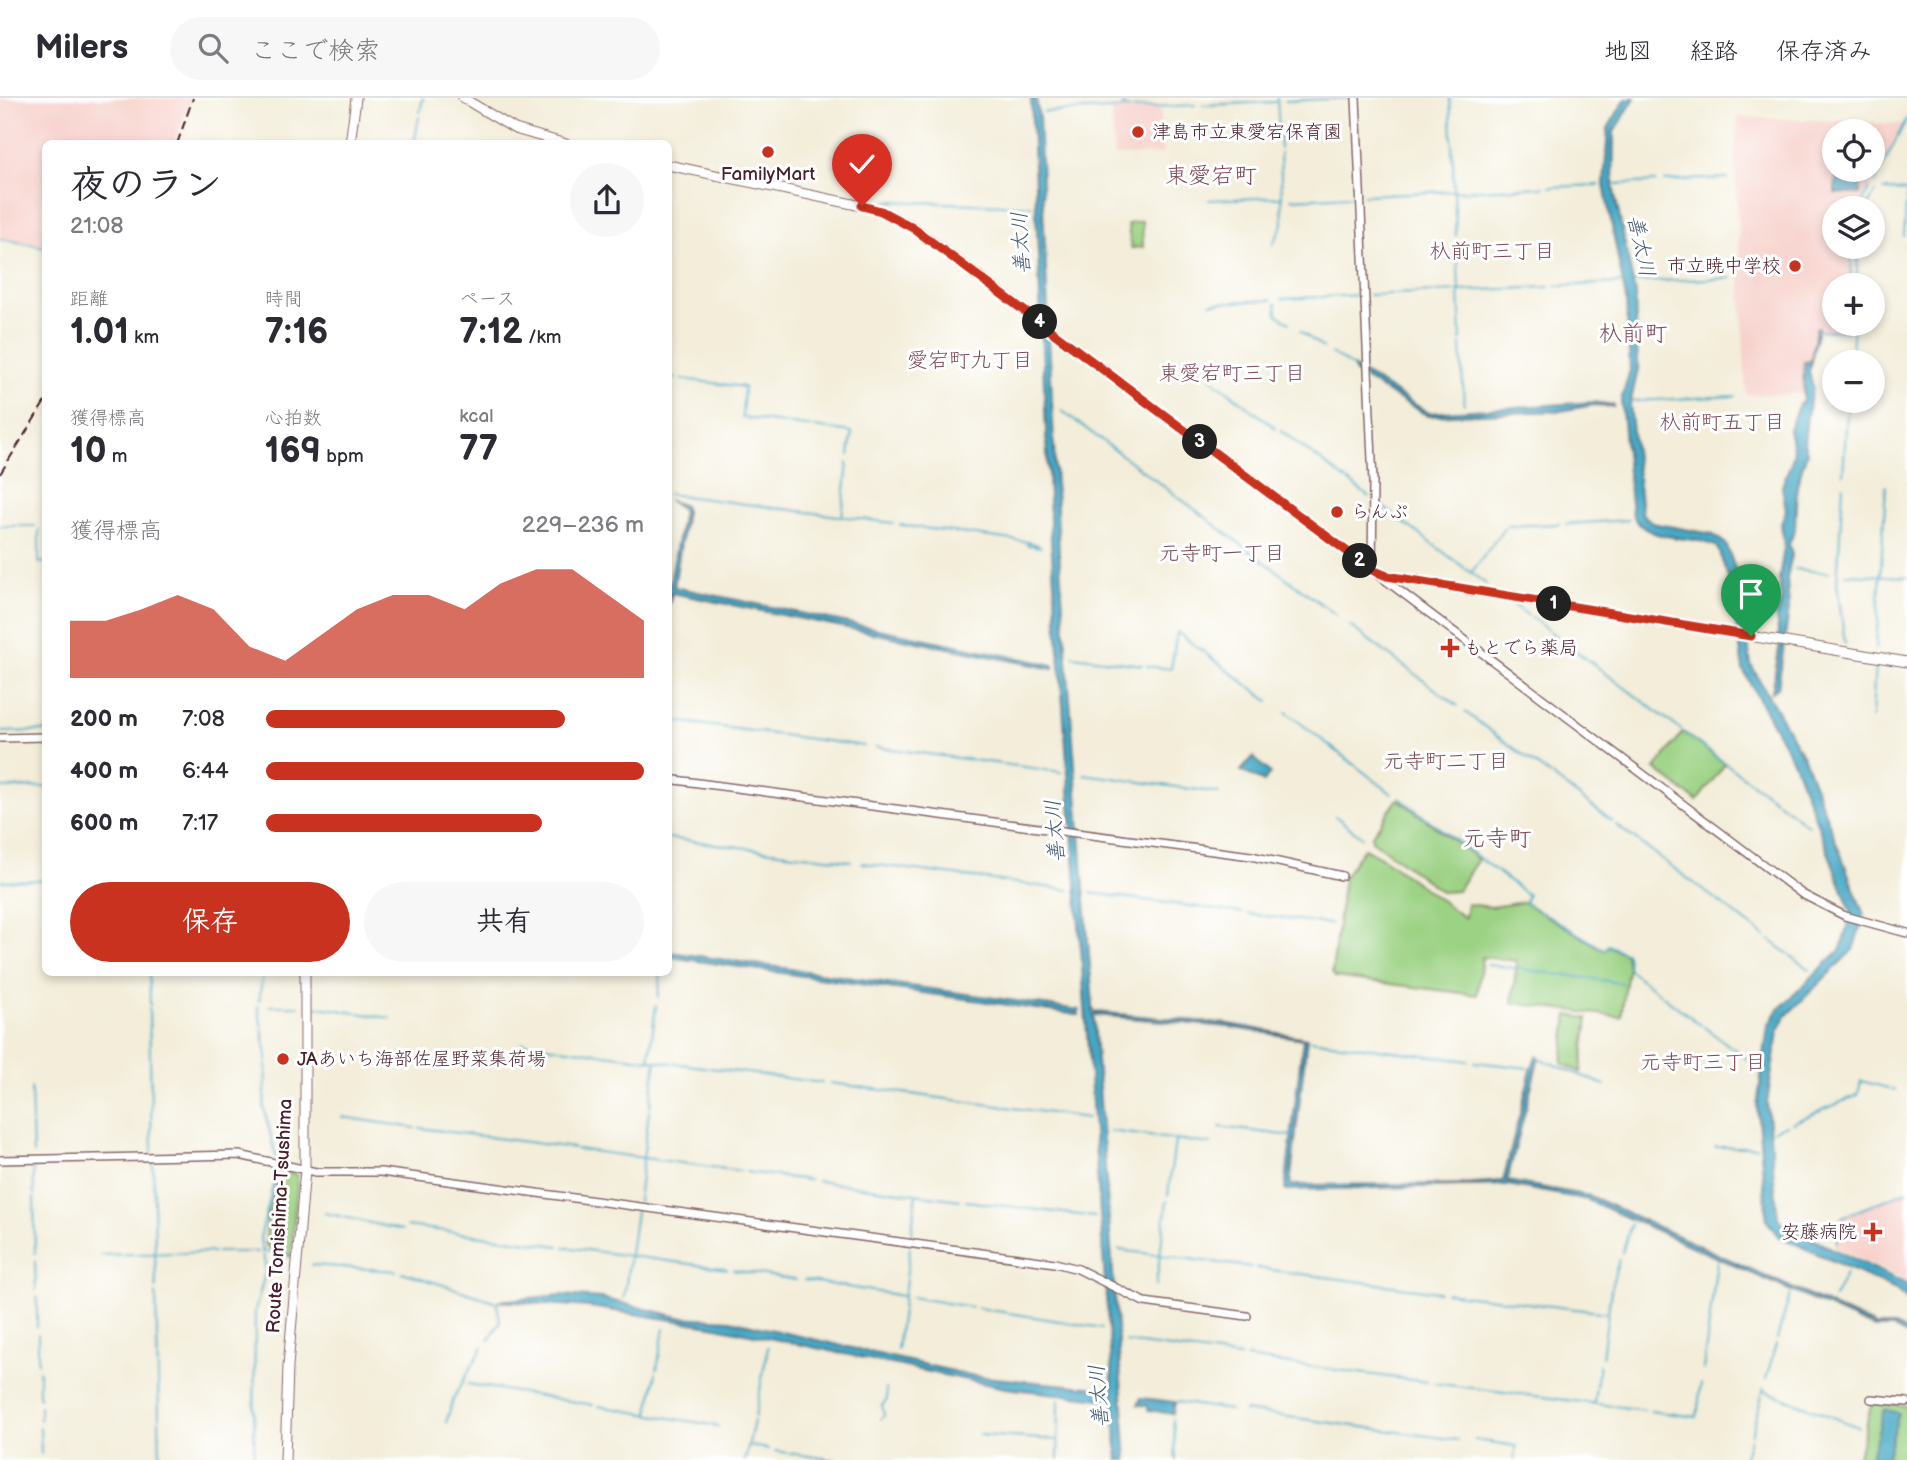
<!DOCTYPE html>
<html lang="ja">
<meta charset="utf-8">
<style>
body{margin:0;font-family:"Balsamiq Sans","Klee One",sans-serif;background:#f7f7f7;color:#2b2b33;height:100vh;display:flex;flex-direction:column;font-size:26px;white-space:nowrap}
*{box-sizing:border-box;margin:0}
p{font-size:23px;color:#7c7c81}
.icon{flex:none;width:38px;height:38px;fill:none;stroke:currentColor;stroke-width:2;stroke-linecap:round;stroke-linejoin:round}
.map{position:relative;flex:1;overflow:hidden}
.sheet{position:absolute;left:42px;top:42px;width:630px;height:836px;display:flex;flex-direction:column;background:#fff;border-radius:10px;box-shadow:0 4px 10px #0003}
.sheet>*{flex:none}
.tools{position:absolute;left:1822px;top:21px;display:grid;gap:14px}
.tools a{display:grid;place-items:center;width:63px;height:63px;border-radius:50%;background:#fff;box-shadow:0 4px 10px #0003;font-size:35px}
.pin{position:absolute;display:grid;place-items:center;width:60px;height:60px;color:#fff;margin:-72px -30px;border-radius:50% 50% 50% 0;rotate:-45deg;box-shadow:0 0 7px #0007}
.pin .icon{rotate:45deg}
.km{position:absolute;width:35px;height:35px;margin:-18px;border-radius:50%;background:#222;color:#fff;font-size:19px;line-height:35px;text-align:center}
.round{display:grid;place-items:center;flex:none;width:74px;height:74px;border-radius:37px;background:#f7f7f7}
.headline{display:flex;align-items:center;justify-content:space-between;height:119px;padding:0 28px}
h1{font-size:38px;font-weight:600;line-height:52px}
.figures{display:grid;grid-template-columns:repeat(3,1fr);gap:10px;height:119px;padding:7px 28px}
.figures div{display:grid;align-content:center}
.figures b{font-size:35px;font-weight:600}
.figures small{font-size:19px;font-weight:400}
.figures p{font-size:19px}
.chart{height:196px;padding:14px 28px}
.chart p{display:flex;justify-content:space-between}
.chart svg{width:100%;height:126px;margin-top:7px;fill:#c8321e;opacity:.7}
.primary-button{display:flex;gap:14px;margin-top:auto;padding:14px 28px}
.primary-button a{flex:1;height:80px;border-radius:42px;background:#c8321e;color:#fff;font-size:28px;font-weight:600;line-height:80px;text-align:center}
.primary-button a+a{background:#f7f7f7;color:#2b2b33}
ul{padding:0 28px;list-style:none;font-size:23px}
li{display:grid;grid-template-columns:112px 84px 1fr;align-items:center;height:52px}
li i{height:18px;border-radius:9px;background:#c8321e}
header{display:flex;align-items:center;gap:42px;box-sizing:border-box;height:98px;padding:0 35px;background:#fff;border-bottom:2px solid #e1e1e2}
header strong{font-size:33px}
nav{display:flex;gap:38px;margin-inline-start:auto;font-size:24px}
.search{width:490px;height:63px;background:#f7f7f7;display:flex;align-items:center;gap:18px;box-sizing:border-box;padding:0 24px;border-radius:38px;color:#7c7c81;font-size:26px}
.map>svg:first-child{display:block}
.built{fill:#f7d0ca;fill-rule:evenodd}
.green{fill:#9cd284;stroke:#737858;stroke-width:2}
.water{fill:#44a7c4;stroke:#476378;stroke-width:2}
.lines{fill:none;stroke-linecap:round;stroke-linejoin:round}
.stream{stroke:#44a7c4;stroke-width:2}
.minor-casing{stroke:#856768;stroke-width:10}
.major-casing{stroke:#856768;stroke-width:11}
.minor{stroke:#fff;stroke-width:7}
.major{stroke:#fff;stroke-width:9}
.rail{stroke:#4a1f2b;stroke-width:2;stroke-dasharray:10 5;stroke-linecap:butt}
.route-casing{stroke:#fff;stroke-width:14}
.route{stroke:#c8321e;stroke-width:9}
.poi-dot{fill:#c8321e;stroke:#fff;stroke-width:2.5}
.labels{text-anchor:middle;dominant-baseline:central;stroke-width:6;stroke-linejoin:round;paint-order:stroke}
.poi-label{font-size:19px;fill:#4a1f2b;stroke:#fff;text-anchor:start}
.street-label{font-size:19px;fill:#4a1f2b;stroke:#fff}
.water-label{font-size:21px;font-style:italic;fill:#475c70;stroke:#fff}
.neighbourhood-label{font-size:21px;fill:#7e4d5b;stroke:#fff}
.quarter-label{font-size:23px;fill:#7e4d5b;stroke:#fff}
</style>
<header>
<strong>Milers</strong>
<div class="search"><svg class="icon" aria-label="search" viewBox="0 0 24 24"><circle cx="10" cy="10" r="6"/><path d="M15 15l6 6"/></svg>ここで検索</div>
<nav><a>地図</a><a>経路</a><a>保存済み</a></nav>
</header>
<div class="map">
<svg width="1907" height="1362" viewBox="0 0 1907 1362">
<rect width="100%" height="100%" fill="#fff"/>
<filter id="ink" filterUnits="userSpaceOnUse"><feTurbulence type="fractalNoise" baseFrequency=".0143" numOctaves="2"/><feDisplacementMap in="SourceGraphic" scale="14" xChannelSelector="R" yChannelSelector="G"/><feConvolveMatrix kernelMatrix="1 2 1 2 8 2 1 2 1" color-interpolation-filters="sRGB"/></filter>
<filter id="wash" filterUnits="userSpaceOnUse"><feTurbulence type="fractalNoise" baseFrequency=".00686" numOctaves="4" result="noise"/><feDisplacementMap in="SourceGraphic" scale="28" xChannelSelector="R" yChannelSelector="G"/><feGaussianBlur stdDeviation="1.57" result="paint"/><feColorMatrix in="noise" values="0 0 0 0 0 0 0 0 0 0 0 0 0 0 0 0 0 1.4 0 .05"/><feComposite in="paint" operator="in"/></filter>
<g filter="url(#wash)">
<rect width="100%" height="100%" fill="#f3edd9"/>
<!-- built -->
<g class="built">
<polygon points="0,0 191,0 174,45 46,46 45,147 0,140"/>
<polygon points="1161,10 1163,56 1114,58 1112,12"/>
<path d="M1738 19 1903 26 1859 110H1834V149H1852L1849 187H1834V226H1846V231L1816 230 1811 263 1805 264V295L1746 297 1735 58ZM1834 33H1872V72H1834Z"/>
<polygon points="1907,1094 1907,1182 1836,1149 1842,1119"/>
</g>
<!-- green -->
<g class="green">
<polygon points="1142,123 1143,149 1131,150 1128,126"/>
<polygon points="1683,634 1725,666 1697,703 1655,671"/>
<polygon points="1398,701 1478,761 1457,793 1442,794 1372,742 1372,737"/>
<polygon points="1364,750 1381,759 1465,820 1467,806 1492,809 1523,804 1604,852 1608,848 1626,856 1628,872 1621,919 1512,905 1517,863 1482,859 1477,897 1335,879 1332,874 1344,779"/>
<polygon points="1568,917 1588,920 1581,974 1562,965"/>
<polygon points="280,1072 298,1077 291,1158 266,1148 267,1120"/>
<polygon points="1875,1305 1907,1308 1907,1362 1857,1362 1871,1308"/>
</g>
<!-- water -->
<g class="water">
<polygon points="1031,0 1036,0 1039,20 1059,455 1127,1362 1118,1362 1051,443"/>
<path d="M1626 0H1635L1614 34 1613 87 1635 195 1638 271 1630 307 1642 415 1652 425 1712 436 1726 446 1740 484 1751 567 1805 662 1864 817 1853 852 1786 918 1778 934 1767 1005 1778 1120 1785 1128 1903 1184 1907 1187V1202L1896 1192 1778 1138 1767 1123 1757 1009 1768 928 1777 913 1841 851 1851 814 1794 665 1743 572 1731 487 1717 449C1692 435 1646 447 1632 416L1621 302 1630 272 1626 202 1604 87 1608 30Z"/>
<polygon points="1836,80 1861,81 1860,96 1835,95"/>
<polygon points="1816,230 1818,230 1809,273 1813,289 1807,318 1804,345 1807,354 1797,387 1795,432 1789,446 1792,456 1787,480 1789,511 1778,590 1772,594 1780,545 1776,520 1782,501 1779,481 1784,450 1781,425 1786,412 1782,388 1794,356 1789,331 1798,308 1803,303 1804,264 1811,263"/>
<polygon points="1354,269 1429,315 1594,304 1614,307 1614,309 1594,307 1560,313 1428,318 1355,275"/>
<polygon points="669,402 684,408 686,413 674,489 1053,567 1053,571 672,495 669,507 669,489 683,413"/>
<polygon points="1253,659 1270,675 1264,684 1241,673"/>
<polygon points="669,830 670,854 1079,912 1079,917 669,859"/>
<polygon points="1096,914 1229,926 1307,940 1290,1087 1459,1086 1503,1083 1531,972 1536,958 1539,959 1507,1083 1590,1098 1876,1228 1897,1228 1907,1233 1907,1237 1894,1230 1874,1230 1588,1102 1508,1087 1285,1092 1303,941 1228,929 1096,917"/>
<polygon points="561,1197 601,1200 679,1219 730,1222 974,1278 1108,1291 1108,1302 1005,1290 717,1229 590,1209 498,1203"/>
<polygon points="1141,1300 1175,1304 1173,1316 1148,1312 1148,1308 1138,1307"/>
<polygon points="1884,1311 1899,1315 1886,1362 1871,1359"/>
</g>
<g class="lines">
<!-- stream -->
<g class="stream">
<polyline points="1124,0 1124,9"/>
<polyline points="1277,0 1280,50"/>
<polyline points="1450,0 1452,42"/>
<polyline points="1285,3 1351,0"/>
<polyline points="1203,7 1275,4"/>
<polyline points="420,14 423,0"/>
<polyline points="1044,14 1195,7"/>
<polyline points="1452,45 1456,138"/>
<polyline points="414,46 419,19"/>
<polyline points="1665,83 1727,80"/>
<polyline points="1875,84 1907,20"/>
<polyline points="1615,86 1656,84"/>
<polyline points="1550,89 1599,87"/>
<polyline points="1884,92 1906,93"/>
<polyline points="1364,97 1544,89"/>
<polyline points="1291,101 1355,98"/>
<polyline points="1209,102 1281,99"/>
<polyline points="887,103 1032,108"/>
<polyline points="1860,110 1869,91"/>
<polyline points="1866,110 1875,94"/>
<polyline points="1904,138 1907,93"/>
<polyline points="0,141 46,149"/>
<polyline points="1273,146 1283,126 1280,55"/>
<polyline points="1457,146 1461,242"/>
<polyline points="1634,184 1732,180"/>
<polyline points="1850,187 1853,149"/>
<polyline points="1856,187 1859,149"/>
<polyline points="1555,188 1620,185"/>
<polyline points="1369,197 1549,189"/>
<polyline points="1282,201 1360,197"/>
<polyline points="1210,205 1271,202"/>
<polyline points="1276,206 1277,216 1290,225"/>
<polyline points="1818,232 1847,233 1847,226"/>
<polyline points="1300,233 1323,250"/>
<polyline points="1461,246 1464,306"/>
<polyline points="1331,255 1353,269"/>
<polyline points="1182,259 1204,276"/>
<polyline points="1851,264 1854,226"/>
<polyline points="668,279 676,280"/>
<polyline points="1209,279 1276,330"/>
<polyline points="682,281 744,289 742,320"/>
<polyline points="1634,303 1736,298"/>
<polyline points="1061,312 1209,422"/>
<polyline points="745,320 852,334 849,357"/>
<polyline points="1281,333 1369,399"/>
<polyline points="1843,376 1848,303"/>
<polyline points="1843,387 1837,485 1845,546"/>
<polyline points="668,396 893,425"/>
<polyline points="1379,406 1486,486"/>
<polyline points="842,419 848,365"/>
<polyline points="1211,424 1336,517"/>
<polyline points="1566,426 1628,422"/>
<polyline points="900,427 1028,444 1027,447 1041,449"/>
<polyline points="0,428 35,428"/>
<polyline points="1506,428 1559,426"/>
<polyline points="39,432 39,465 46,464"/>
<polyline points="1029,444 1038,447"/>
<polyline points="1795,471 1829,475"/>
<polyline points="1471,475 1504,431"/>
<polyline points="1846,476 1907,479"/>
<polyline points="1515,508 1529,518"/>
<polyline points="1532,520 1681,632"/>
<polyline points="1350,528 1458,608"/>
<polyline points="1876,551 1886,388"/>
<polyline points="1073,558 1142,567"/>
<polyline points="1147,568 1171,571 1177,534 1269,603"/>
<polyline points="1286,614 1391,695"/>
<polyline points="1465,614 1612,723"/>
<polyline points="1872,619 1875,566"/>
<polyline points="668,622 864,648"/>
<polyline points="0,634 46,633"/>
<polyline points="1683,634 1775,702"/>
<polyline points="876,649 1061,674"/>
<polyline points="1084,676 1219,695"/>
<polyline points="0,690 46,689"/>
<polyline points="1400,700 1528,797 1524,804 1544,816"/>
<polyline points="1778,704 1809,728"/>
<polyline points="1335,718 1362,739"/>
<polyline points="1616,727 1766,839"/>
<polyline points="668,740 851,763"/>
<polyline points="862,765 1069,792"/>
<polyline points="0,783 46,782"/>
<polyline points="1091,795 1242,815"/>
<polyline points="1248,816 1330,826"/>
<polyline points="1547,817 1605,852 1608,847 1627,856 1629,872 1701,927"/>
<polyline points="1770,842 1810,872"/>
<polyline points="1488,867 1530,872"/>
<polyline points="1532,873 1552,875"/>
<polyline points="149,875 150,907"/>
<polyline points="1554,876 1574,878"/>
<polyline points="1576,879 1596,881"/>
<polyline points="1598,882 1610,883"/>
<polyline points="1611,884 1622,885"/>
<polyline points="658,899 661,875"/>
<polyline points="259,903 263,875"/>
<polyline points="258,908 267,958 264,1010 276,1059"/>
<polyline points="270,908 299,908"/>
<polyline points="313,908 390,920"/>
<polyline points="149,911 152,1054"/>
<polyline points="1704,929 1754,966"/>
<polyline points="1310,942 1469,963"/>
<polyline points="522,945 822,985"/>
<polyline points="1538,960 1605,987"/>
<polyline points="649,962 656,908"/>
<polyline points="1475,964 1528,970"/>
<polyline points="830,985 1087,1020"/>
<polyline points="31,990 33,1056"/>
<polyline points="650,1009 656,964"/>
<polyline points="342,1019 415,1030"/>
<polyline points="1792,1025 1858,997 1861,983 1895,992"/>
<polyline points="1220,1029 1292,1038"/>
<polyline points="420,1030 573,1050"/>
<polyline points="1774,1032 1786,1027"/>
<polyline points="1109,1033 1211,1046"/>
<polyline points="1715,1049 1756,1049"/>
<polyline points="576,1051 741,1073"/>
<polyline points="153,1063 156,1190"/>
<polyline points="33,1065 34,1096"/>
<polyline points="746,1074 809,1082"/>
<polyline points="817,1083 960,1102"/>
<polyline points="1168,1097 1175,1043"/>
<polyline points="34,1099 35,1155"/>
<polyline points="638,1103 649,1013"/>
<polyline points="966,1103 1095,1119"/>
<polyline points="325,1115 402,1132"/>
<polyline points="407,1128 559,1148"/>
<polyline points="1840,1128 1842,1119 1907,1093"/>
<polyline points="911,1141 916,1097"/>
<polyline points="1836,1146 1839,1132"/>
<polyline points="564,1149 727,1171"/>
<polyline points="262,1152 291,1159"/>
<polyline points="1119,1152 1251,1169"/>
<polyline points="217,1154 257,1154"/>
<polyline points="1622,1155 1631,1126"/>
<polyline points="100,1157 213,1154"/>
<polyline points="35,1163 36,1192"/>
<polyline points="312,1167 396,1173"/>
<polyline points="1256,1170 1439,1194"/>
<polyline points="733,1172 796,1182"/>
<polyline points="402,1174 497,1204"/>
<polyline points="804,1182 903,1198"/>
<polyline points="1156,1187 1167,1103"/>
<polyline points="1446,1195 1608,1215"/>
<polyline points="156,1196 160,1362"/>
<polyline points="37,1199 37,1229"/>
<polyline points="911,1199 971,1209"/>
<polyline points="624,1200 636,1113"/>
<polyline points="1834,1200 1846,1175"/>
<polyline points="978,1210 1102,1230"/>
<polyline points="38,1236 38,1265"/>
<polyline points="1777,1241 1790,1197"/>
<polyline points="489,1242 500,1224 497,1205"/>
<polyline points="1125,1244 1240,1259"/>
<polyline points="897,1252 910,1150"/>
<polyline points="1602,1259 1612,1185 1619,1162"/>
<polyline points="1246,1260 1427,1284"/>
<polyline points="657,1271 664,1231"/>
<polyline points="1703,1272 1717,1163"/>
<polyline points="39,1273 39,1300"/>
<polyline points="1766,1281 1776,1246"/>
<polyline points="1433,1285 1645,1312"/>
<polyline points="468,1286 593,1307"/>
<polyline points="1763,1292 1858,1329"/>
<polyline points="1177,1304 1229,1312"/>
<polyline points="1594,1304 1599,1267"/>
<polyline points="40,1308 40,1322"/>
<polyline points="598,1308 718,1328"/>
<polyline points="1244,1313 1458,1342"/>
<polyline points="1650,1313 1697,1319 1701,1286"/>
<polyline points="649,1315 656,1275"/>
<polyline points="755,1319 768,1249"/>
<polyline points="881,1321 884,1317 882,1307 887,1302 886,1291"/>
<polyline points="1173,1321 1176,1362"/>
<polyline points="446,1325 454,1299 483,1249"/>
<polyline points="40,1329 41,1356"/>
<polyline points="980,1337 1057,1342"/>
<polyline points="1751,1337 1764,1290"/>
<polyline points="1475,1342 1516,1348 1514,1362"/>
<polyline points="750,1348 768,1351"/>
<polyline points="775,1353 836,1362"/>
<polyline points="254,1362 255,1213 266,1172 260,1140 277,1071"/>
<polyline points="745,1362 754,1323"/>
<polyline points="1058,1362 1059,1302"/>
<polyline points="1744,1362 1750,1341"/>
</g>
</g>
</g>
<g filter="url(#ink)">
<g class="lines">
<!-- minor casing -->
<g class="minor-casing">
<g id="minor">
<polyline points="1356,0 1373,384 1372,472 1802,796 1845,818 1907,835"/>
<polyline points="0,640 46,639"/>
<polyline points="668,681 1251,758 1342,778"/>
<polyline points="0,1062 239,1057 316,1074 381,1074 1055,1165 1078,1171 1144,1204 1247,1218"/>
<polyline points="1871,1301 1907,1304"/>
</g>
</g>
<!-- major casing -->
<g class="major-casing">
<g id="major">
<polyline points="463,0 515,31 566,46"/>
<polyline points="350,46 356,0"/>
<polyline points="668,67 862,108 881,113 913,129 1372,472 1387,478 1907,564"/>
<polyline points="285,1362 288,1268 305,1072 305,875"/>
</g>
</g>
<!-- minor -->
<use href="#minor" class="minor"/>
<!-- major -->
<use href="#major" class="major"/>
<!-- rail -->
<g class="rail">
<polyline points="177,46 193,0"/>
<polyline points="0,376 46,302"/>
</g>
</g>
</g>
<g class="lines" filter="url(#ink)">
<!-- route casing -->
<g class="route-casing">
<polyline id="route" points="862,108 881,113 913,130 1372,472 1387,478 1751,538"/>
</g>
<!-- route -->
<use href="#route" class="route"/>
</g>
<!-- markers -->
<g class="poi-dot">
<circle cx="1138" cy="34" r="7"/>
<circle cx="768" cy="54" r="7"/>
<circle cx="1795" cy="168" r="7"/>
<circle cx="1337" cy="414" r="7"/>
<path d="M1446.5 539.5h7v7h7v7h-7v7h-7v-7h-7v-7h7z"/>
<circle cx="283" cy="961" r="7"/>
<path d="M1869.5 1123.5h7v7h7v7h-7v7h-7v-7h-7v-7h7z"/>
</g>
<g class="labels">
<!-- poi labels -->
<g class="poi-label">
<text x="1152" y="34">津島市立東愛宕保育園</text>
<text x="768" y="76" text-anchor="middle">FamilyMart</text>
<text x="1781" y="168" text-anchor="end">市立暁中学校</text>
<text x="1351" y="414">らんぷ</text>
<text x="1464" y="550">もとでら薬局</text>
<text x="297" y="961">JAあいち海部佐屋野菜集荷場</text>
<text x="1857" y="1134" text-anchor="end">安藤病院</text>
</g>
<!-- street labels -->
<g class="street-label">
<text transform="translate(280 1118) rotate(-87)">Route Tomishima-Tsushima</text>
</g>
<!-- water labels -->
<g class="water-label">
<text transform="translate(1021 145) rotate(-93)">善太川</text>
<text transform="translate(1641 148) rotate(78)">善太川</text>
<text transform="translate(1055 733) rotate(-94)">善太川</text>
<text transform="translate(1099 1298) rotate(-94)">善太川</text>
</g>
<!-- neighbourhood labels -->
<g class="neighbourhood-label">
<text x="1492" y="153">杁前町三丁目</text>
<text x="970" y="262">愛宕町九丁目</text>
<text x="1232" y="275">東愛宕町三丁目</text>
<text x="1722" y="324">杁前町五丁目</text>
<text x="1222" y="455">元寺町一丁目</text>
<text x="1446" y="663">元寺町二丁目</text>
<text x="1703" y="964">元寺町三丁目</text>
</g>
<!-- quarter labels -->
<g class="quarter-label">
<text x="1211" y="78">東愛宕町</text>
<text x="1633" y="236">杁前町</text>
<text x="1497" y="741">元寺町</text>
</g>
</g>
</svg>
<div class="tools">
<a><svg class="icon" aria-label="locate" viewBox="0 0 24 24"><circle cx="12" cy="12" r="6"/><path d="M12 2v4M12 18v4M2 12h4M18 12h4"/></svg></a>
<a><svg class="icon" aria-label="layers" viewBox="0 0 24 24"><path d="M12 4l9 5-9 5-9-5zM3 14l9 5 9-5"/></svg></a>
<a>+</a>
<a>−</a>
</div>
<div class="pin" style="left:1751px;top:538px;background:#1e9e55"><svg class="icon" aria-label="arrive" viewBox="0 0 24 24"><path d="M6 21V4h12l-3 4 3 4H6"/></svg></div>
<div class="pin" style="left:862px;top:108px;background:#d93025"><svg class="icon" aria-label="check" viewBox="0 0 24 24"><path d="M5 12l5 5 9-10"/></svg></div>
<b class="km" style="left:1554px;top:506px">1</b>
<b class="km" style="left:1360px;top:463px">2</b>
<b class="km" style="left:1200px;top:344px">3</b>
<b class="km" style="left:1040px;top:224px">4</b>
<section class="sheet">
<div class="headline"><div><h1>夜のラン</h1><p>21:08</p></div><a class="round"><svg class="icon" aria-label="share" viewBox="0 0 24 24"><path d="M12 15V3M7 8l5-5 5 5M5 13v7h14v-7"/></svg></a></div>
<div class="figures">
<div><p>距離</p><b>1.01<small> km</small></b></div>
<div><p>時間</p><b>7:16</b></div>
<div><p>ペース</p><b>7:12<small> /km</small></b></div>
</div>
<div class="figures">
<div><p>獲得標高</p><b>10<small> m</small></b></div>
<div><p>心拍数</p><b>169<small> bpm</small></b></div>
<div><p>kcal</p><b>77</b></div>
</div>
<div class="chart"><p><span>獲得標高</span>229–236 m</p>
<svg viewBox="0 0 160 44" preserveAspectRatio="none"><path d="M0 44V24L10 24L20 20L30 15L40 20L50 33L60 38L70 29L80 20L90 15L100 15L110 20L120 11L130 6L140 6L150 15L160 24V44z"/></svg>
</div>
<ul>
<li><b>200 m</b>7:08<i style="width:79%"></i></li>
<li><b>400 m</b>6:44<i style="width:100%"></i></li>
<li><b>600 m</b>7:17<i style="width:73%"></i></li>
</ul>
<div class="primary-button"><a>保存</a><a>共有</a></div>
</section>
</div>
